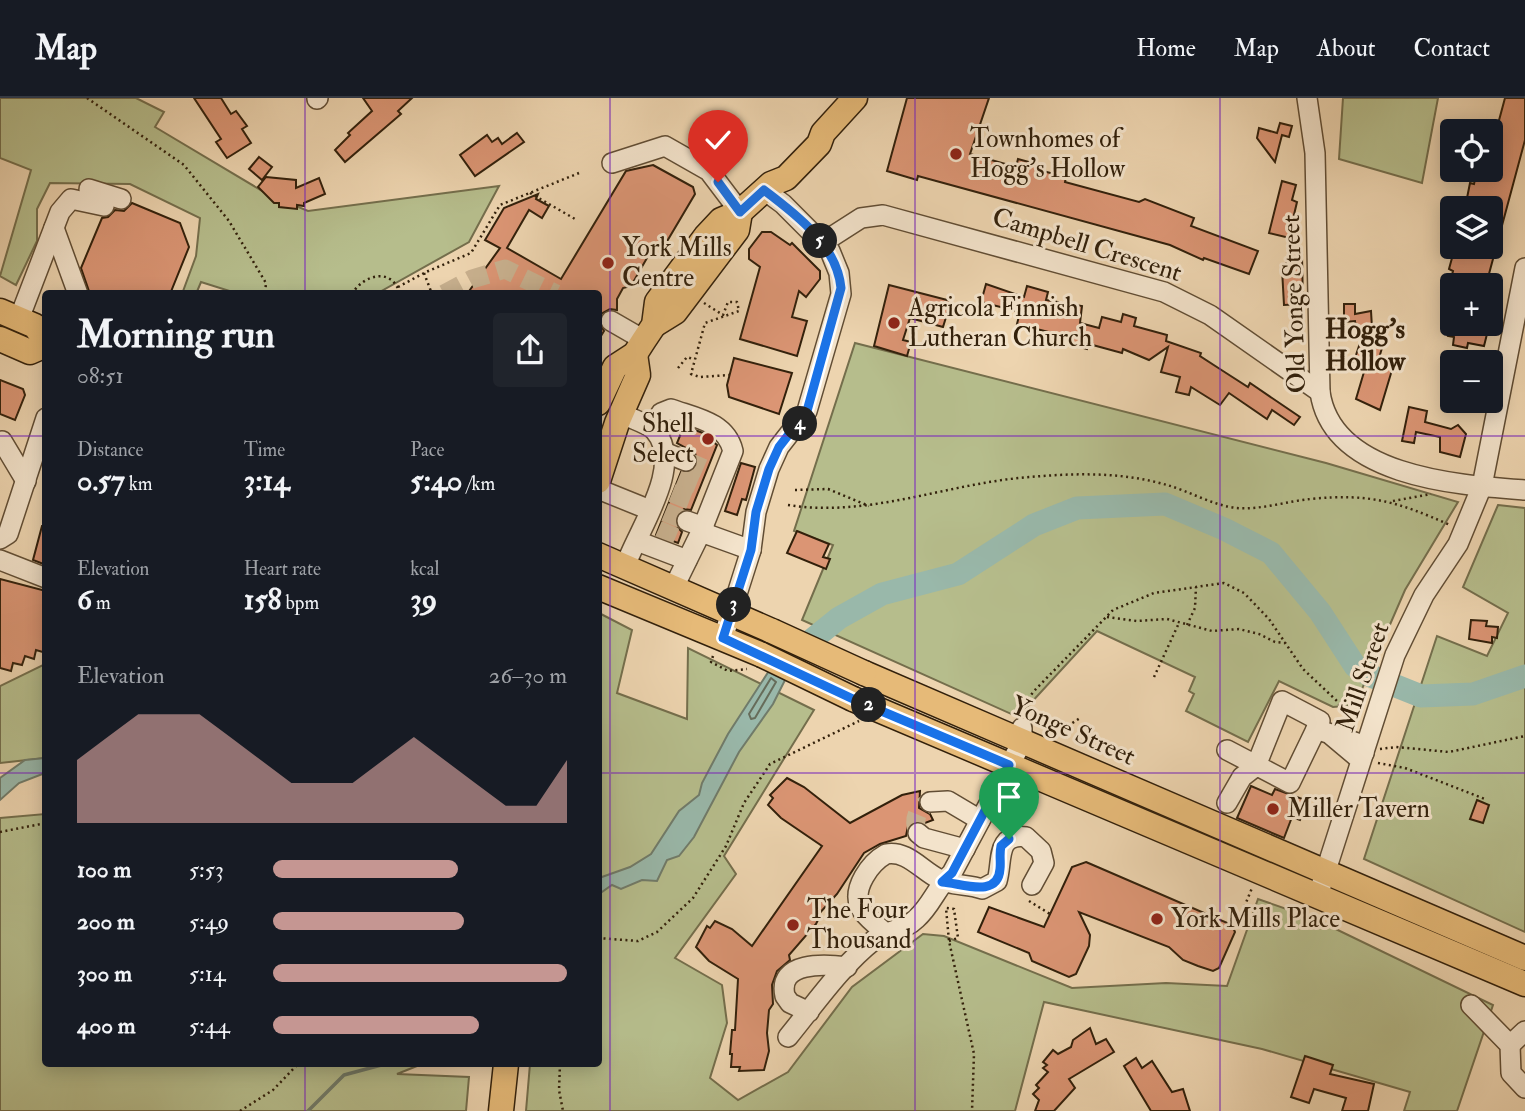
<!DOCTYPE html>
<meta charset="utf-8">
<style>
body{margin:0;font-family:"IM FELL Double Pica",serif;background:#20242c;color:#f1f3f6;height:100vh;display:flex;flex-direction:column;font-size:26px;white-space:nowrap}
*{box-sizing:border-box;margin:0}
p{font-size:23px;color:#9ea1a6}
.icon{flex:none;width:38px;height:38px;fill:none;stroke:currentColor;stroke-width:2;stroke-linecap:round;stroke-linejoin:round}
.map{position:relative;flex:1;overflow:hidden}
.side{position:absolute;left:42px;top:192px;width:560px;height:777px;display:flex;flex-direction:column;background:#171b24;border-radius:7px;box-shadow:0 4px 18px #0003}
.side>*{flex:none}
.tools{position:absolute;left:1440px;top:21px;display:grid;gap:14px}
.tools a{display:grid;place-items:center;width:63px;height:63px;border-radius:7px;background:#171b24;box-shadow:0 4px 18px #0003;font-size:35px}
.pin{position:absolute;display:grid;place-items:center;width:60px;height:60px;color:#fff;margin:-72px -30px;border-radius:50% 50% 50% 0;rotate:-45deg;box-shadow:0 0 7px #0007}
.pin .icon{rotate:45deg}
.km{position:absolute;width:35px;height:35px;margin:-18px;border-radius:50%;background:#222;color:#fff;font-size:19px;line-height:35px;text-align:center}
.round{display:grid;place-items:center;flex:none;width:74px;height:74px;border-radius:7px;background:#20242c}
.overview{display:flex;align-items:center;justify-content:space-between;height:119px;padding:0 35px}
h1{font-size:38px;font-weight:800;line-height:52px}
.stats{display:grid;grid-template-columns:repeat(3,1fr);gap:10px;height:119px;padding:7px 35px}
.stats div{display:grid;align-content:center}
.stats b{font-size:30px;font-weight:800}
.stats small{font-size:19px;font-weight:400}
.stats p{font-size:19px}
.chart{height:196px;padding:14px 35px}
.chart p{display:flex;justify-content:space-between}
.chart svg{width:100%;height:126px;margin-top:7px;fill:#c59692;opacity:.7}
ul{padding:0 35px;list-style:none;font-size:23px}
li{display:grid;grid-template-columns:112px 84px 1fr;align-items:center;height:52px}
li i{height:18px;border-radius:9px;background:#c59692}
header{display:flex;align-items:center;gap:42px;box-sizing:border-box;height:98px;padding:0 35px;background:#171b24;border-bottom:2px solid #363941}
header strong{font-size:33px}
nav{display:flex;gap:38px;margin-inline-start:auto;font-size:24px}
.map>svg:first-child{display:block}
.green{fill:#b6bd8c;stroke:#746e4c;stroke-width:2}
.water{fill:#99b8aa;stroke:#707b6a;stroke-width:2}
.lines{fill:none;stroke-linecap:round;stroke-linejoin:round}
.shore{stroke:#666c5a;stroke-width:2}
.stream{stroke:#707b6a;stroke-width:3.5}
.river{stroke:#99b8aa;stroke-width:23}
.building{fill:#db9574;stroke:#32200b;stroke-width:2}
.minor-tunnel{stroke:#c8b08e;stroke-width:19;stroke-dasharray:19 10;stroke-linecap:butt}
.minor-casing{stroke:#614d34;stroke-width:22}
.major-casing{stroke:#32200b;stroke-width:27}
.path{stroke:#32200b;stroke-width:2.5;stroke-dasharray:2 3.5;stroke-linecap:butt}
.minor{stroke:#f3e3cb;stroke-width:19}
.major{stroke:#e6ba78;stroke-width:24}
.major-bridge-casing{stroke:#32200b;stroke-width:27;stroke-linecap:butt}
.major-bridge{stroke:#e6ba78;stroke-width:24}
.route-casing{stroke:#fff;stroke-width:14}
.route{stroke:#1a73e8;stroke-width:9}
.grid{fill:none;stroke:#7b2cbf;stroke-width:2;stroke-opacity:0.55}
.poi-dot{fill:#8f2418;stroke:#f3e3cb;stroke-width:2.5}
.labels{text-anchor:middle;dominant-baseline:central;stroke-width:6;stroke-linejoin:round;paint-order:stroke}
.poi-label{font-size:26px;fill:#32200b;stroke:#f3e3cb;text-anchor:start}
.street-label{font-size:26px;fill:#32200b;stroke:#f3e3cb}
.neighbourhood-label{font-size:28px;font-weight:bold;fill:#32200b;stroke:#f3e3cb}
</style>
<header>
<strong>Map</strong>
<nav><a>Home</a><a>Map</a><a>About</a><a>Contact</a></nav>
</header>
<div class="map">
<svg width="1525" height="1013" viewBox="0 0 1525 1013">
<rect width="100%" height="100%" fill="#edd4af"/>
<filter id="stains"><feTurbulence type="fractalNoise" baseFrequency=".00286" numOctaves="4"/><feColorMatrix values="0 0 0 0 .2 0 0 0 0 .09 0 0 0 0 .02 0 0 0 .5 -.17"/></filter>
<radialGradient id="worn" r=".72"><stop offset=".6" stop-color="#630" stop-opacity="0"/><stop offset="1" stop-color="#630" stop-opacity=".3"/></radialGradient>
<!-- green -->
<g class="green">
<polygon points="0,0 136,0 164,14 155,29 269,97 308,113 499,88 469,144 376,196 239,196 201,184 196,196 182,196 196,158 200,120 130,86 50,85 37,111 37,143 16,187 0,178 31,72 0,60"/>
<polygon points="1343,0 1438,0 1422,85 1339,61"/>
<polygon points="855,245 1326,365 1458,404 1405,492 1355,607 1333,609 1279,583 1248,644 1186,613 1194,596 1189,593 1195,579 1097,533 1018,619 802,522 833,447 794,433"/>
<polygon points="1498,407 1525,410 1525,834 1364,761 1437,538 1487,558 1508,515 1463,489"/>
<polygon points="599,515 632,532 617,595 687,621 688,550 814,612 724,758 736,776 675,860 722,887 727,925 710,980 738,1002 788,974 852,889 923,836 944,838 1072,890 1166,885 1227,888 1258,801 1315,821 1493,907 1457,1013 1404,1013 1410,994 1262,951 1044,904 1015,1013 526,1013 530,966 598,966"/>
<polygon points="45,566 45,660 0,665 0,588"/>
<polygon points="45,716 46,966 422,966 397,976 469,979 466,1013 0,1013 0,720"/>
</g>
<!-- water -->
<g class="water">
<polygon points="822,534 809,556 785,582 773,606 739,654 694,739 679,758 667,762 657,783 642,782 621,791 612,787 599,796 599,780 630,769 651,756 679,713 699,697 702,685 728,636 776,562 791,545"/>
<polygon points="45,660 45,675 19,685 0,702 0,680 25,662"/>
</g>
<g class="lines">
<!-- shore -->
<polygon class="shore" points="771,580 776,584 755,620 751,621 749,616"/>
<!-- stream -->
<polyline class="stream" points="308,1013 344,977 385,966"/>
<!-- river -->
<polyline class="river" points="798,553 839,520 882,496 958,476 1034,427 1077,410 1165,406 1224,431 1271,455 1320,514 1355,568 1371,578 1421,598 1473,596 1525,578"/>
</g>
<!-- building -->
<g class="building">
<polygon points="194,0 221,0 231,16 236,13 247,28 242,31 251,45 227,60 216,44 221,41"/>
<polygon points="363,0 412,0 398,13 401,16 345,64 335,52 350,37 348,35 372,13"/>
<polygon points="907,0 989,0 970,56 1016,69 1018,61 1036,66 1035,71 1066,79 1065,84 1139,104 1145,101 1194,120 1191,128 1258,153 1249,176 1204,160 1203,162 1170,147 918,78 917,82 887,73"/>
<polygon points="1505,0 1525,0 1525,42 1486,187 1459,187 1460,183 1451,181 1453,173 1449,171 1455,149 1491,149 1491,110 1465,110 1470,85 1474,86 1477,72 1491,72 1491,38 1498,26"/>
<polygon points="1280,25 1292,28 1289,39 1282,37 1275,64 1257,40 1259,30 1277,35"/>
<polygon points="517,35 524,44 475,78 460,57 487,37 492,44 498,40 502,46"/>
<polygon points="259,59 272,69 262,82 249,71"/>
<polygon points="653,67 693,89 695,96 666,145 655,146 631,188 623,190 617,201 617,212 610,211 601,216 599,224 604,233 598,243 598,196 467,196 500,150 485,142 504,110 538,96 536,101 549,108 542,120 529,112 507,150 561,181 626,73"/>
<polygon points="266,79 296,82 296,90 319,80 325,96 304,105 304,108 297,107 297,111 279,109 279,105 274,105 258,89"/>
<polygon points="1282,83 1296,87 1292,102 1297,104 1293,121 1299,122 1294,141 1269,135"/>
<polygon points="132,105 180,125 189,149 170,196 90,196 81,170 102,120 108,119 115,112 124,113"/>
<polygon points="762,134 771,134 790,147 792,145 820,173 820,181 806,199 799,193 792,219 807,223 797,258 740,241 760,169 749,161 749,151"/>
<polygon points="1302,159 1303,206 1284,207 1282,171 1287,171 1286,160"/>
<polygon points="986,186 1024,199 1027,188 1048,194 1046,202 1082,208 1080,225 1099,230 1102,219 1121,224 1123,216 1136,220 1134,228 1167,237 1166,243 1201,255 1200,258 1223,273 1248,289 1250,285 1300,319 1294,327 1272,312 1267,321 1229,295 1220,307 1191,289 1189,297 1176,294 1180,279 1161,274 1168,249 1149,262 1123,251 1122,255 1089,246 1087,251 1070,246 1072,240 1017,226 1020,214 981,204"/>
<polygon points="889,187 951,203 943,229 910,220 903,242 911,244 907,258 874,248"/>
<polygon points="1344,206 1355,206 1355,216 1371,213 1373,247 1382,250 1377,267 1392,272 1380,312 1356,301 1364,274 1353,266 1362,239 1357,239 1355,223 1344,224"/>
<polygon points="1451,226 1489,228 1484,248 1468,245 1467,250 1453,247 1454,239 1448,238"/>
<polygon points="734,260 792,275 779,316 729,299 727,287"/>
<polygon points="0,282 23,291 25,297 15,322 0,316"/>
<polygon points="1444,303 1479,303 1476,314 1472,314 1444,306"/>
<polygon points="1409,309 1427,313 1425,324 1451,331 1458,327 1466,336 1460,359 1440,354 1440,339 1416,334 1414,345 1402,343"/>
<polygon points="684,328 703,335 717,347 691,412 684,411 676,418 675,426 682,434 678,445 656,437 681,374 693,373 698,367 695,355 677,345"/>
<polygon points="741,365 755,369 746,402 742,401 737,417 725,413"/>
<polygon points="42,428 46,428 46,467 33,462"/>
<polygon points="797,433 829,446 823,459 830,461 826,471 787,455"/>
<polygon points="0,481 46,493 46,555 36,552 34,561 25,558 22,567 13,565 11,573 0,570"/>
<polygon points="1471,522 1487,523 1486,528 1498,529 1497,540 1492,539 1492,545 1469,541"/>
<polygon points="787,680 804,689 850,725 902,697 920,693 919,710 930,716 933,722 925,725 913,724 908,728 906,738 880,746 864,755 837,796 817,818 819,820 816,826 789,857 790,862 777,873 772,887 773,906 769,912 767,935 769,953 764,972 739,973 740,969 731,969 732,956 730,956 732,932 735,932 738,881 709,863 696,849 707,828 710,830 715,823 732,831 752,848 822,748 781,720 768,707 773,700 770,697"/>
<polygon points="1251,688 1272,697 1275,691 1308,703 1300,722 1292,719 1284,740 1237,720"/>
<polygon points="1477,702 1489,707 1483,725 1470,721"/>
<polygon points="1086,764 1232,827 1235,834 1219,870 1213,873 1198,868 1183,862 1169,849 1079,814 1090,837 1089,848 1076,876 1069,879 1032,863 1029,855 978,834 989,809 1044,829 1072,769"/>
<polygon points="1090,930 1096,946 1106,941 1114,954 1069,981 1075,990 1054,1013 1035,1013 1039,1002 1033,996 1039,990 1036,987 1048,974 1043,970 1047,967 1043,964 1053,952 1058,956 1071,949 1073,942"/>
<polygon points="1305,958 1333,967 1330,976 1374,986 1368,1013 1342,1013 1346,1000 1314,991 1309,1005 1291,999"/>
<polygon points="1136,960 1142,970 1152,963 1172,994 1183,991 1190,1013 1151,1013 1124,968"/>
</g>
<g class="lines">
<!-- minor-tunnel -->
<g class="minor-tunnel">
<polyline points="444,196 472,181 505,171 556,196"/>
<polyline points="686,363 707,372"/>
<polyline points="679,379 701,388"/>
<polyline points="672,395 695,404"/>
<polyline points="665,414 687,423"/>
<polyline points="658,432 679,441"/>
<path d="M918 735C913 722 916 711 930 704"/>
</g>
<!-- minor casing -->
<g class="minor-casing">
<g id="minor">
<path d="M1307 0 1315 55 1320 294C1332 379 1458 387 1525 392"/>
<polyline points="317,1 318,0"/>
<polyline points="612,65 665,48 709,73 740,114"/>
<polyline points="89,91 121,101"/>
<polyline points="54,130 78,196"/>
<polyline points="822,145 861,120 883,117 1164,194 1210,217 1320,294"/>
<polyline points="19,221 60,114 71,101 104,108"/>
<polyline points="611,223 644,242"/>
<path d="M621 315C630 321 648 325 655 333 685 368 637 433 625 469"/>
<path d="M654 331 661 315 671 311C696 320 726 324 733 353L701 434"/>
<polyline points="2,343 26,383"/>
<polyline points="664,354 686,363"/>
<polyline points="598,391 650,412"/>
<polyline points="687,423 704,429"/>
<polyline points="0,441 8,436 46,320"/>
<polyline points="637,443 687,462"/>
<polyline points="0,462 46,480"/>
<polyline points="674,489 701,434 751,452"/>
<polyline points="723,540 751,452 756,414 769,371 779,349 807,313 841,196 839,175 830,153 783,106 764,92"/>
<polyline points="1316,631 1360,646 1364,655 1356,658 1331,637"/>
<polyline points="1227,652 1290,685 1320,623 1282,603 1256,668 1242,679 1227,705"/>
<polyline points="930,704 948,703 980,722"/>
<polyline points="918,735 924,740 965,751"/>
<polyline points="1321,788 1395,557 1424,497 1458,446 1482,388 1525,170"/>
<path d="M884 834C876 826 865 819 860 809 852 790 870 765 886 756 907 752 921 772 939 781 950 788 969 786 982 791L997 783C1003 763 995 735 1026 739L1041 753 1044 765 1032 787"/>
<polyline points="1471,907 1510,947 1511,975 1525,990"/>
<path d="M809 914 790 905 785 898C777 863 825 866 847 869"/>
<path d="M788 939C815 906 841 868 874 842 887 831 903 834 916 821 932 807 937 788 952 775L1022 644V630"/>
<polyline points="1510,947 1525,933"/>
</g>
</g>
<!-- major casing -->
<g class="major-casing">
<g id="major">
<polyline points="0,213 35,228 46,244"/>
<polyline points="654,227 675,214 737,132 740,114"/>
<polyline points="0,241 30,254 46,247"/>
<polyline points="598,305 615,269 635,256 644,242 654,227 657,204 706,138 721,122 740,114 771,86 786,80 819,46 823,35 855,0"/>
<polyline points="598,383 617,325 638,277 635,256"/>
<polyline points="598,457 772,533"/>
<polyline points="598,489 762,557"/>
<polyline points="864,575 1525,860"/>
<polyline points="853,601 1525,886"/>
<polyline points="501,1013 506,966"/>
</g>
</g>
<!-- path -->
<g class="path">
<polyline points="87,0 184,67 229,123 266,185 265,196"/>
<polyline points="530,95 575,121"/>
<polyline points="424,175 432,196"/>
<polyline points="398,189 426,174 471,155 500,107 579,75"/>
<path d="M352 196C363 177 392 168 400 196"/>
<polyline points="704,205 723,217 728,204 737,204 739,213 705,225 691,276 700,279 730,277"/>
<polyline points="678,270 687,259 693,261"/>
<polyline points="795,392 828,391 869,408"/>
<polyline points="1393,403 1431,396"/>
<path d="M788 407C870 420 948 385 1030 379 1075 375 1123 374 1167 387 1189 393 1214 408 1237 410 1261 412 1288 403 1311 401 1370 395 1398 404 1450 427"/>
<polyline points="1107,519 1137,523 1167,521 1212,533 1239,531 1259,536 1275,544 1285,545"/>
<polyline points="1187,527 1195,510 1196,489"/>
<polyline points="713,558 711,564 728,573 747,571"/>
<polyline points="1154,579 1179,525"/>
<polyline points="1018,614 1034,593 1113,512 1154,495 1224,485 1244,495 1269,521 1303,571 1337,603 1352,627"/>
<polyline points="1054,637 1080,620"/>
<polyline points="1380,651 1396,649 1449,654 1525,638"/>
<polyline points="1378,665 1405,670 1485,701"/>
<polyline points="0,734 46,725"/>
<polyline points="1029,803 1050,816"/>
<polyline points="1236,829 1252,790"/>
<polyline points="598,840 638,843 657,834 693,800 726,748 744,705 770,666 859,623"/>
<polyline points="949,843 958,840 954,811 946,810 949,843 974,956 972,1013"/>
<polyline points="560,966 559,992 563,1013"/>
<polyline points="240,1013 273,992 298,966"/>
</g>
<!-- minor -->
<use href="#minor" class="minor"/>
<!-- major -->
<use href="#major" class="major"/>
<!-- major-bridge casing -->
<g class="major-bridge-casing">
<g id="major-bridge">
<polyline points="772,533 864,575"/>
<polyline points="762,557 853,601"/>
</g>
</g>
<!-- major-bridge -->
<use href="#major-bridge" class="major-bridge"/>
</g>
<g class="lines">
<!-- route casing -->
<g class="route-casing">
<path id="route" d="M718 84 740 114 764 92C796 116 837 147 841 190L807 313 779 349 769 371 756 414 751 452 723 540 853 601 1009 667 952 775 942 784C961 785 998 801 1000 771 1001 763 999 757 1001 748L1009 741"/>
</g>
<!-- route -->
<use href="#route" class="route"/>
</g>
<!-- grid -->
<path class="grid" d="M305 0V196M610 0V1013M915 0V1013M1220 0V1013M0 338H46M598 338H1525M0 675H46M598 675H1525M305 966V1013"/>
<!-- markers -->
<g class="poi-dot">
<circle cx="956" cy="56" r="7"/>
<circle cx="608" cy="165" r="7"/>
<circle cx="894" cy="225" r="7"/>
<circle cx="708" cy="341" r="7"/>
<circle cx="1273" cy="711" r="7"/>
<circle cx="1157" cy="821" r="7"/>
<circle cx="793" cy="827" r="7"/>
</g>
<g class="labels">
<!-- poi labels -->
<g class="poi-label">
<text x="970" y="41">Townhomes of<tspan x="970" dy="30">Hogg's Hollow</tspan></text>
<text x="622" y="150">York Mills<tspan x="622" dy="30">Centre</tspan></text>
<text x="908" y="210">Agricola Finnish<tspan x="908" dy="30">Lutheran Church</tspan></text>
<text x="694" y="326" text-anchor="end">Shell<tspan x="694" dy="30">Select</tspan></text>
<text x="1287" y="711">Miller Tavern</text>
<text x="807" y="812">The Four<tspan x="807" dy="30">Thousand</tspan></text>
<text x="1171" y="821">York Mills Place</text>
</g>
<!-- street labels -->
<g class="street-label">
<text transform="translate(1087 147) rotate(17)">Campbell Crescent</text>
<text transform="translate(1294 206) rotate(-92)">Old Yonge Street</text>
<text transform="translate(1363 579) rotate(-71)">Mill Street</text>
<text transform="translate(1073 633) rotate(24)">Yonge Street</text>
</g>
<!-- neighbourhood labels -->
<g class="neighbourhood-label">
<text x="1365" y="231">Hogg's<tspan x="1365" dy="32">Hollow</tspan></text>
</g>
</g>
<rect width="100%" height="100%" filter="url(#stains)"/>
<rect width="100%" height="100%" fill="url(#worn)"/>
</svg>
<div class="tools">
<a><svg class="icon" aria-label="locate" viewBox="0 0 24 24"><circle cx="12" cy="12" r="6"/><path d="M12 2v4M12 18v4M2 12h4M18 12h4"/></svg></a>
<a><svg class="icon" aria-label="layers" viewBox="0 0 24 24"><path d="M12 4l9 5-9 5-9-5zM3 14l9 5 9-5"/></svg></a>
<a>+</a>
<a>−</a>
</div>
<div class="pin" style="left:1009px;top:741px;background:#1e9e55"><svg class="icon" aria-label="arrive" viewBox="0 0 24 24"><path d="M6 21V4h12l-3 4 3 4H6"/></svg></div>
<div class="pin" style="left:718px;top:84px;background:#d93025"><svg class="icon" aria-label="check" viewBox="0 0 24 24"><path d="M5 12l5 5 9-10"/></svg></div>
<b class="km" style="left:869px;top:607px">2</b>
<b class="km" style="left:734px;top:507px">3</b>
<b class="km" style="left:800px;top:326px">4</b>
<b class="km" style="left:820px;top:143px">5</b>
<section class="side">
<div class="overview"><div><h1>Morning run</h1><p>08:51</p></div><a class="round"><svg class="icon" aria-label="share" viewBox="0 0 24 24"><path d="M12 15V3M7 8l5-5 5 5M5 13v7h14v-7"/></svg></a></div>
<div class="stats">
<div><p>Distance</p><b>0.57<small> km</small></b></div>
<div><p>Time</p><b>3:14</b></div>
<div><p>Pace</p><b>5:40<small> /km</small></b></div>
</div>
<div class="stats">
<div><p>Elevation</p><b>6<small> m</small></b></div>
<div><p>Heart rate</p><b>158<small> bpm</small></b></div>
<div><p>kcal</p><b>39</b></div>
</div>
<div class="chart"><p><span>Elevation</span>26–30 m</p>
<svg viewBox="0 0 160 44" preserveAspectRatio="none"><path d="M0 44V22L10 14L20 6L30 6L40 6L50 14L60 22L70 30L80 30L90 30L100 22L110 14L120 22L130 30L140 38L150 38L160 22V44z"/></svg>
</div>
<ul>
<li><b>100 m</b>5:53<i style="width:63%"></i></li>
<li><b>200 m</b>5:49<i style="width:65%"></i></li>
<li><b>300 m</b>5:14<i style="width:100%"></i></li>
<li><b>400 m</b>5:44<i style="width:70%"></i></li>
</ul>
</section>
</div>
